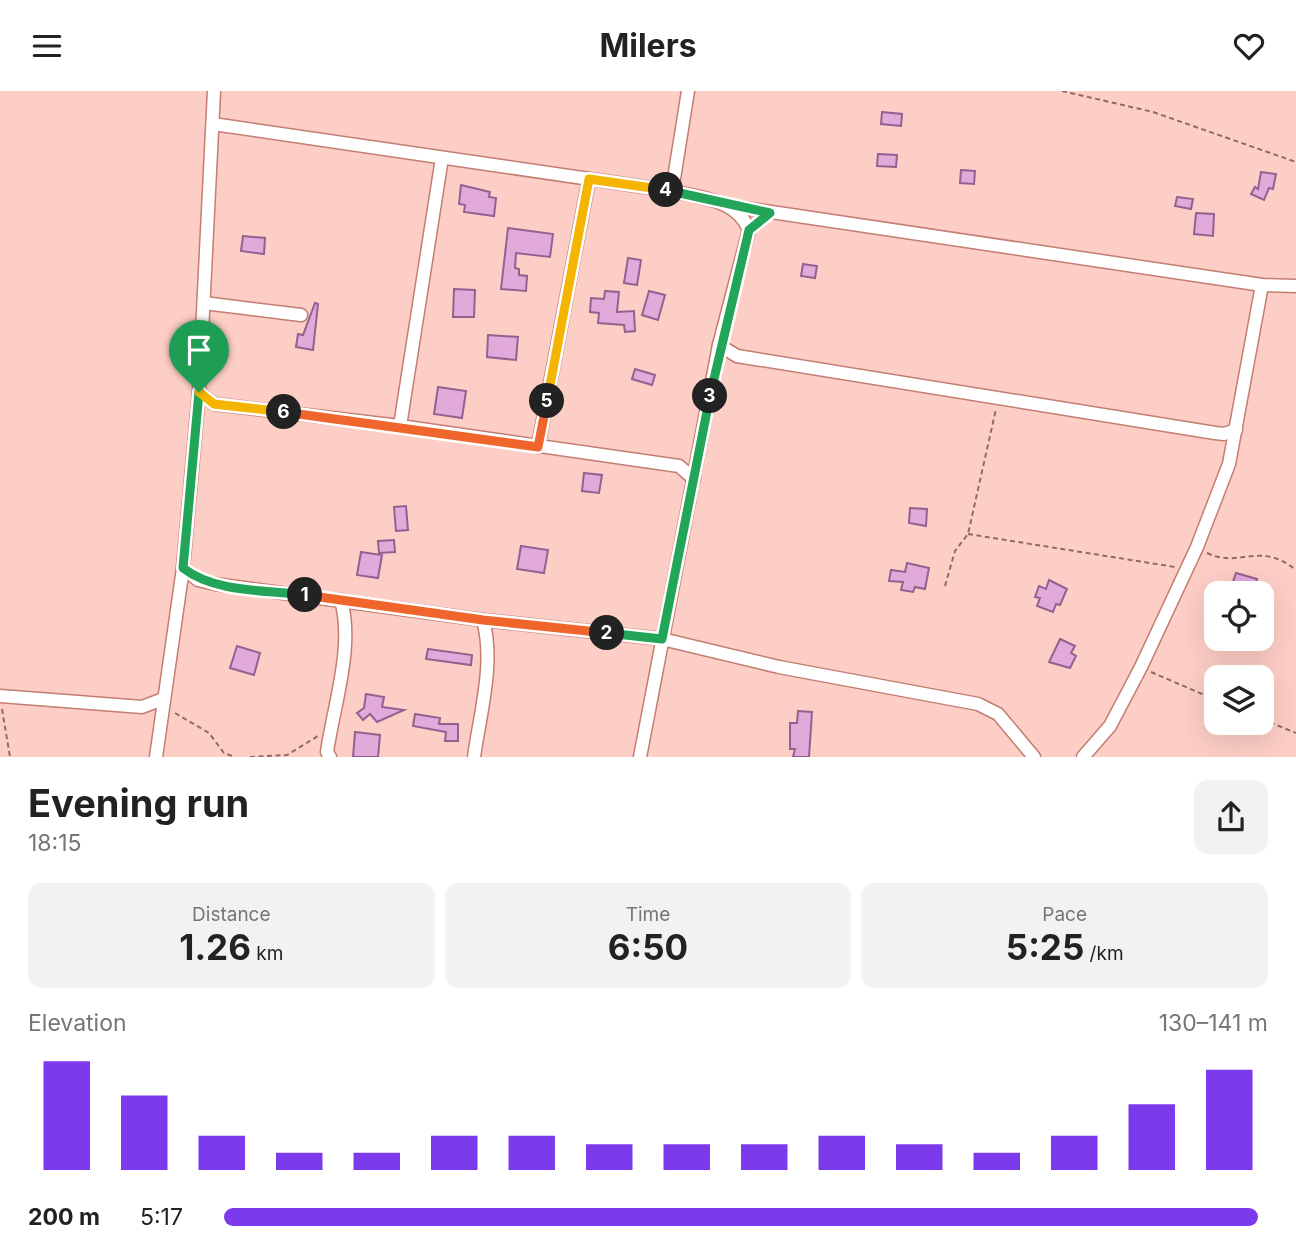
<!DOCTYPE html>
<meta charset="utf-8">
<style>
body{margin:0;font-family:Inter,sans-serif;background:#f2f2f2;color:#222;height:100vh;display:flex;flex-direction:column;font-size:26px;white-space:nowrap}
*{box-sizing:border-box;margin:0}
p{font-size:23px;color:#767676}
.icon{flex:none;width:38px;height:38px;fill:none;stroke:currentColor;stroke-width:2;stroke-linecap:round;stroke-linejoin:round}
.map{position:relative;height:666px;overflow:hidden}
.panel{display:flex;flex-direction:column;background:#fff;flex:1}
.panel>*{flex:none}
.fabs{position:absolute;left:1204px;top:490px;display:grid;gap:14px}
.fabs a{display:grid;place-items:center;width:70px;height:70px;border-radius:14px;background:#fff;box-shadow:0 7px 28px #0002;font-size:35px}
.pin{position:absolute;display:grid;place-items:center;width:60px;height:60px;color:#fff;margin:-72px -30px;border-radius:50% 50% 50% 0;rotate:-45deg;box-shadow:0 0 7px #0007}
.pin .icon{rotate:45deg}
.km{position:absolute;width:35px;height:35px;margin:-18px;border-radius:50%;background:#222;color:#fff;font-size:19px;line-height:35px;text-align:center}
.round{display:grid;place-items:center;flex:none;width:74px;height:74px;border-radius:14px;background:#f2f2f2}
.overview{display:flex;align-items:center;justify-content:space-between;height:119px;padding:0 28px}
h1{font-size:38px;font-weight:700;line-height:52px}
.figures{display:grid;grid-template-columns:repeat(3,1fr);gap:10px;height:119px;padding:7px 28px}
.figures div{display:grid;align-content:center;border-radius:14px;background:#f2f2f2;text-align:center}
.figures b{font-size:35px;font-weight:700}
.figures small{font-size:19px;font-weight:400}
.figures p{font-size:19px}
.chart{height:196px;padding:14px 28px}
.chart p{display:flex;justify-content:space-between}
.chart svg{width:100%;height:126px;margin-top:7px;stroke:#7c3aed;stroke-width:6}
ul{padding:0 28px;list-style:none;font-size:23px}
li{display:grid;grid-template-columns:112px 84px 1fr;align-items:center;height:52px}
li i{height:18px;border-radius:9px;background:#7c3aed}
header{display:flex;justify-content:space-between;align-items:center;height:91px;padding:0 28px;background:#fff;font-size:32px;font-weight:700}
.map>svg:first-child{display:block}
.building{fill:#e1aadb;stroke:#93618f;stroke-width:2}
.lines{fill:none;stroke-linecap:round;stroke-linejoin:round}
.minor-casing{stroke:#c47d71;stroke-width:15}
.path{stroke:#8f6b65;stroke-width:2;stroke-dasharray:5 3.5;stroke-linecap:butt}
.minor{stroke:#fff;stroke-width:12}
.split-1-casing{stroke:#fff;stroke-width:14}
.split-2-casing{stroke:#fff;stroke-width:14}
.split-3-casing{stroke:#fff;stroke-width:14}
.split-4-casing{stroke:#fff;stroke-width:14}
.split-5-casing{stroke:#fff;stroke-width:14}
.split-6-casing{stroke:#fff;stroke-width:14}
.split-7-casing{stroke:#fff;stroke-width:14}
.split-1{stroke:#22a559;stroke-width:9}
.split-2{stroke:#f0652b;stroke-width:9}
.split-3{stroke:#22a559;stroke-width:9}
.split-4{stroke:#22a559;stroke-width:9}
.split-5{stroke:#f5b400;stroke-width:9}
.split-6{stroke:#f0652b;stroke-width:9}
.split-7{stroke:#f5b400;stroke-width:9}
</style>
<header><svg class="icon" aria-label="menu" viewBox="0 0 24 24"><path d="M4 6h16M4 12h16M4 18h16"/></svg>Milers<svg class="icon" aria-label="heart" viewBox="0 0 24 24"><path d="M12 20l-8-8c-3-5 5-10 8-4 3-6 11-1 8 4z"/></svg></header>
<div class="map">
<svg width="1296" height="666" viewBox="0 0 1296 666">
<rect width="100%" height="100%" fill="#fdcec6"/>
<!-- building -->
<g class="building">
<polygon points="882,21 902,23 901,35 881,33"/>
<polygon points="878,63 897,64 896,76 877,75"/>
<polygon points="961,79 975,80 974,93 960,92"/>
<polygon points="1261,81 1276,83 1273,98 1269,97 1264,109 1251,103 1255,96 1258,98"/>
<polygon points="461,94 490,101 489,106 496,107 494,125 464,121 465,114 459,113"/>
<polygon points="1177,106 1193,108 1191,118 1175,115"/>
<polygon points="1196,122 1214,123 1213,145 1194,143"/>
<polygon points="508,137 553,143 550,166 516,162 515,177 519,178 519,184 527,185 526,200 501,198"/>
<polygon points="243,145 265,147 264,163 241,160"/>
<polygon points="628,167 641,169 637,194 624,192"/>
<polygon points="803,173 817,175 815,187 801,185"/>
<polygon points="454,198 475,199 474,226 453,226"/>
<polygon points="605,200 619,201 617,221 634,220 635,240 625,241 624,234 598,232 599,222 590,221 591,207 604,208"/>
<polygon points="649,200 665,204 658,229 642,224"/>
<polygon points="315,212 318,213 313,259 296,256 298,243 303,244"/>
<polygon points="488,244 518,246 516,269 487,266"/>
<polygon points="635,278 655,284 652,294 632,288"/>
<polygon points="438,296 466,300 462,327 434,323"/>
<polygon points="584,382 602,384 599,402 582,400"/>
<polygon points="406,415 408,439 396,440 394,416"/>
<polygon points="910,417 927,418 926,435 909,432"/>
<polygon points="394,449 395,461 379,462 378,450"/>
<polygon points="521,455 548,459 544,482 517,478"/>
<polygon points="361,461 382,464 378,487 357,484"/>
<polygon points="907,472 929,477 925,498 915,496 913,501 901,499 903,491 889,490 891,479 905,481"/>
<polygon points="1236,482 1257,488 1253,502 1229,502"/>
<polygon points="1049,489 1067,498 1060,514 1056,513 1053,521 1037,515 1040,507 1035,506 1039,495 1046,498"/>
<polygon points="1060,548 1075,555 1071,562 1076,565 1070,577 1049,571"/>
<polygon points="237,555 260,562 254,584 230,577"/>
<polygon points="428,558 472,564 471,574 426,568"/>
<polygon points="366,603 384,606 382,616 404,619 377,631 370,623 363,629 357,622 364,617"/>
<polygon points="798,620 812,621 809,666 793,666 795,658 790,658 790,632 797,632"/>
<polygon points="415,623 440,627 439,633 458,633 458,650 445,650 446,641 413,635"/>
<polygon points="355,641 380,644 378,666 353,666"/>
</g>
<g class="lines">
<!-- minor casing -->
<g class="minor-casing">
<g id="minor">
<path d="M213 33 672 100C700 107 737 108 749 139L719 254 640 666"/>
<polyline points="672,100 688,0"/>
<polyline points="731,115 1262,194 1296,195"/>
<polyline points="204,212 301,224"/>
<polyline points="719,254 737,265 1215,342 1224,343 1236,339"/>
<polyline points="199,301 214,313 400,335 679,375 694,388"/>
<polyline points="400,335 442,67"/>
<polyline points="538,356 589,88"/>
<polyline points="183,477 198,489 215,493 483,529 662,548 779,576 978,613 998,623 1034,666"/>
<polyline points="0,605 142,616 163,608"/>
<polyline points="156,666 183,477 199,301 214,0"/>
<path d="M330 666 327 661C334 613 354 556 341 509"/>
<path d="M474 666C480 622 495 572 483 529"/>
<polyline points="1083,666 1110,635 1141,576 1197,456 1229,373 1262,194"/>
</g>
</g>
<!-- path -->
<g class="path">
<polyline points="1062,0 1153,21 1296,71"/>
<polyline points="968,443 1175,476"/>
<path d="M1207 462C1241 478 1258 449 1296 479"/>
<polyline points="945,495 955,460 968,443 996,318"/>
<polyline points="1151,581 1216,609"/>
<polyline points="2,618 10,666"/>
<polyline points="175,622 209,642 224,662 235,666"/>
<polyline points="1262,628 1296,642"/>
<polyline points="250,666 287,664 318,645"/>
</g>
<!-- minor -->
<use href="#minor" class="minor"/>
</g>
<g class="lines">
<!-- split-1 casing -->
<g class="split-1-casing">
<path id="split-1" d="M199 301 183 477C215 502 266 499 305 504"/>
</g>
<!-- split-2 casing -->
<g class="split-2-casing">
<polyline id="split-2" points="305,504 483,529 607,542"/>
</g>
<!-- split-3 casing -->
<g class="split-3-casing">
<polyline id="split-3" points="607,542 662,548 710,305"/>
</g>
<!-- split-4 casing -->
<g class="split-4-casing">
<polyline id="split-4" points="666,99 770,122 749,139 710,305"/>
</g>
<!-- split-5 casing -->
<g class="split-5-casing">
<polyline id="split-5" points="547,310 589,88 666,99"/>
</g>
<!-- split-6 casing -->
<g class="split-6-casing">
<polyline id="split-6" points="284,321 538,356 547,310"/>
</g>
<!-- split-7 casing -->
<g class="split-7-casing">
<polyline id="split-7" points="199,301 214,313 284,321"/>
</g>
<!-- split-1 -->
<use href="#split-1" class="split-1"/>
<!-- split-2 -->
<use href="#split-2" class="split-2"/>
<!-- split-3 -->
<use href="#split-3" class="split-3"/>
<!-- split-4 -->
<use href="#split-4" class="split-4"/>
<!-- split-5 -->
<use href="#split-5" class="split-5"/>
<!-- split-6 -->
<use href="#split-6" class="split-6"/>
<!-- split-7 -->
<use href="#split-7" class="split-7"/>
</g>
</svg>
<div class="fabs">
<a><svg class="icon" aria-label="locate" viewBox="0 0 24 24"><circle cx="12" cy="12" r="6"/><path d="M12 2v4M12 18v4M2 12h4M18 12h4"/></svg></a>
<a><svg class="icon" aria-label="layers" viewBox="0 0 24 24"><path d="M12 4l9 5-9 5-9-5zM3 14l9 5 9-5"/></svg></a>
</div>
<div class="pin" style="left:199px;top:301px;background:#1e9e55"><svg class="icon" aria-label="arrive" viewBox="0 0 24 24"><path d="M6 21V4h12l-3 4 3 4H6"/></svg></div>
<b class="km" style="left:305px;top:504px">1</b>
<b class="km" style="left:607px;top:542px">2</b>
<b class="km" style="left:710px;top:305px">3</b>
<b class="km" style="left:666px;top:99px">4</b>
<b class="km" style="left:547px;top:310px">5</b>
<b class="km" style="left:284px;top:321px">6</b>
</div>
<section class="panel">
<div class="overview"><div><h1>Evening run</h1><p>18:15</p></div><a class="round"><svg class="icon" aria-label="share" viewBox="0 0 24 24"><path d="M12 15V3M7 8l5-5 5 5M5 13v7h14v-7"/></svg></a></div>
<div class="figures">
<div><p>Distance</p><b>1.26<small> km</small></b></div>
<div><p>Time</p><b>6:50</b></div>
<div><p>Pace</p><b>5:25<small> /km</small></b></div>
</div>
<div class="chart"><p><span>Elevation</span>130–141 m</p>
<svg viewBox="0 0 160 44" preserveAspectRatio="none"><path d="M5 44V6M15 44V18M25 44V32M35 44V38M45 44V38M55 44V32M65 44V32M75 44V35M85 44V35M95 44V35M105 44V32M115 44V35M125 44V38M135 44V32M145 44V21M155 44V9"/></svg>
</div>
<ul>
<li><b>200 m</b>5:17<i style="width:99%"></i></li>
</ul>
</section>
